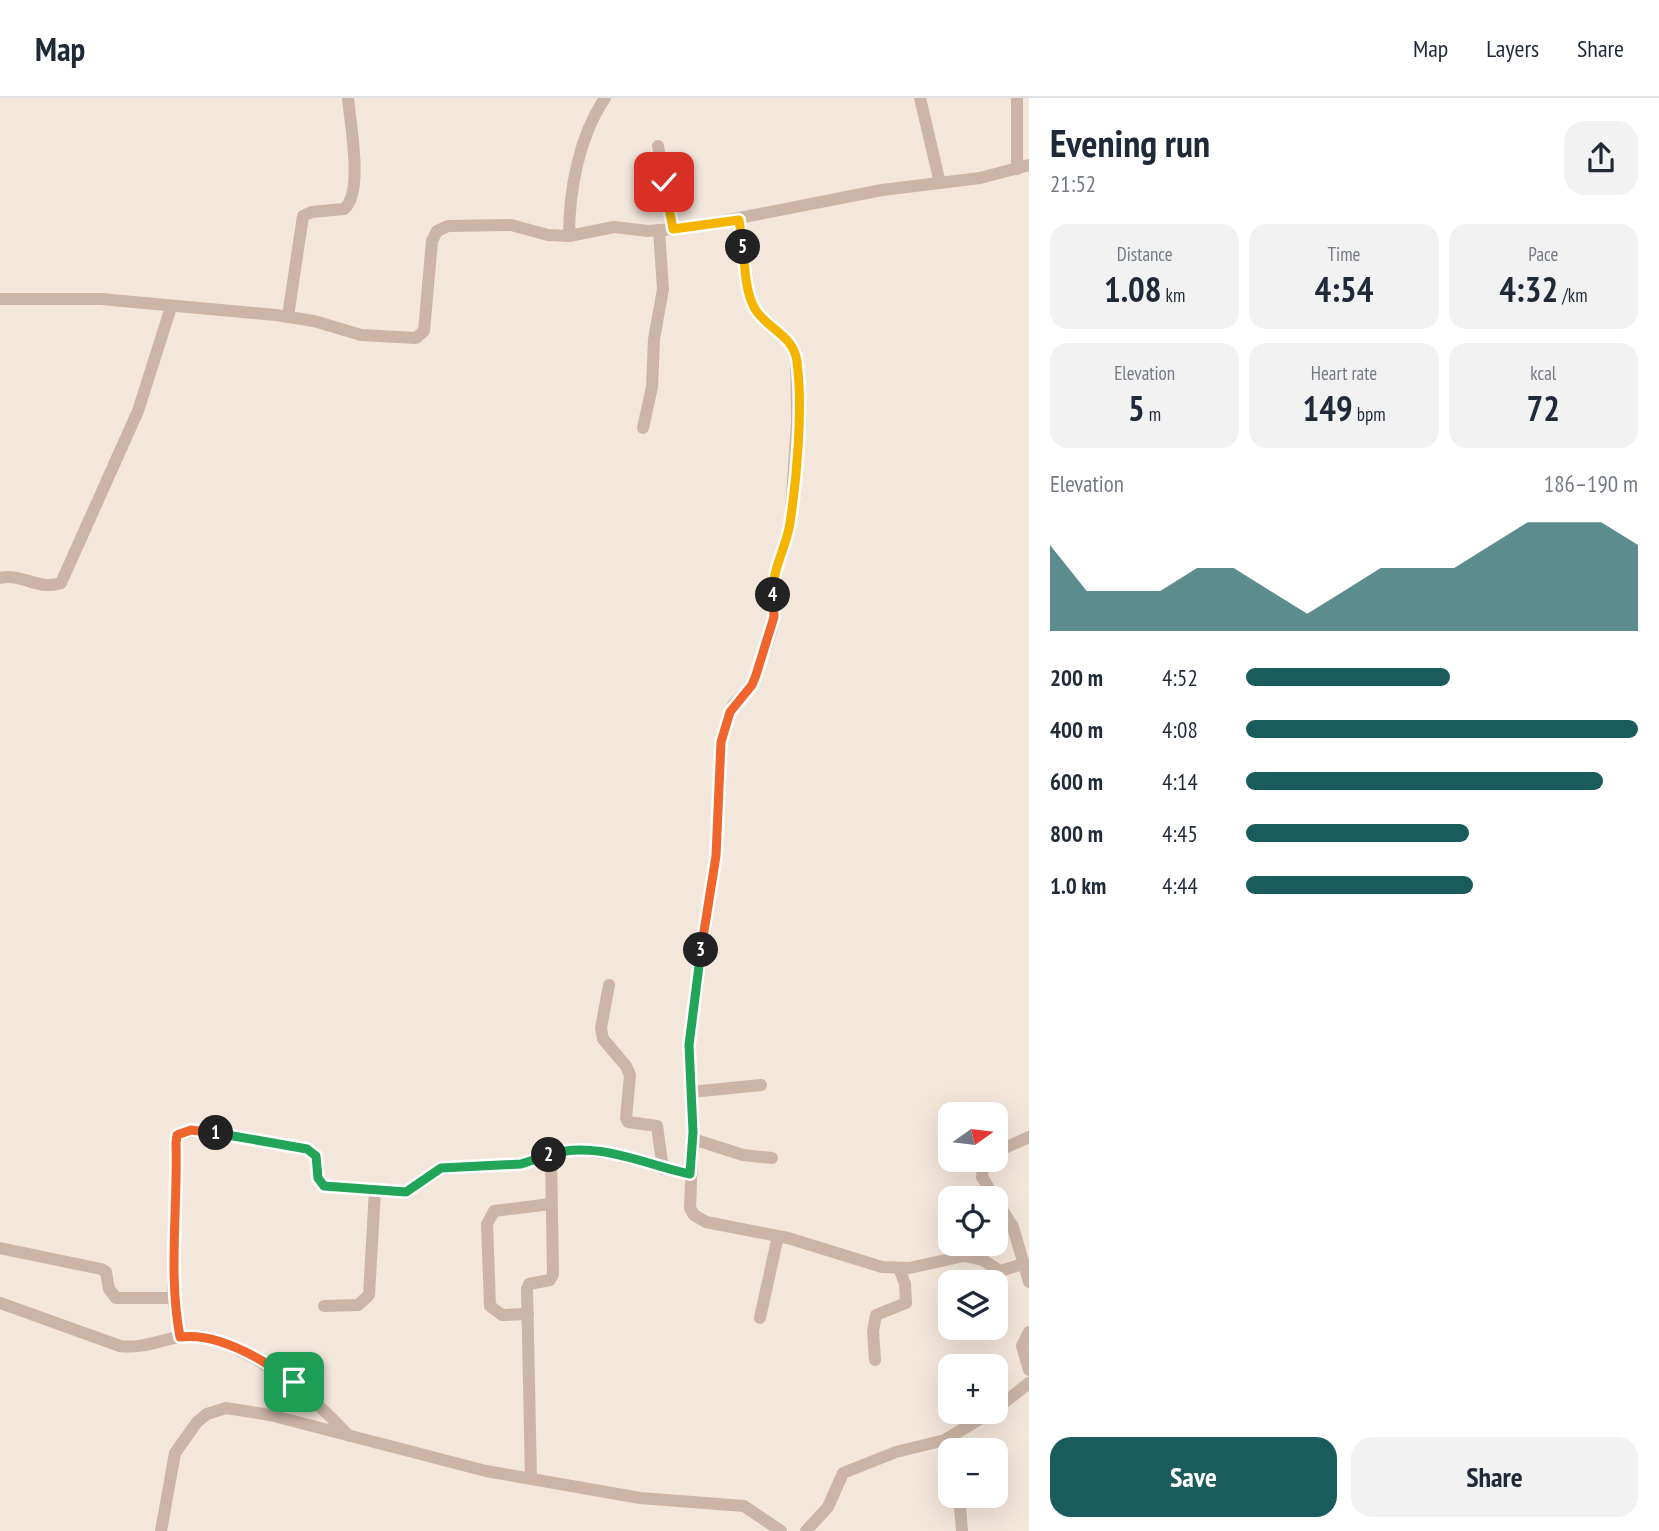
<!DOCTYPE html>
<meta charset="utf-8">
<style>
body{margin:0;font-family:"PT Sans Narrow",sans-serif;background:#f2f2f3;color:#1f2937;height:100vh;display:flex;flex-direction:column;font-size:26px;white-space:nowrap}
*{box-sizing:border-box;margin:0}
p{font-size:23px;color:#747a83}
.icon{flex:none;width:38px;height:38px;fill:none;stroke:currentColor;stroke-width:2;stroke-linecap:round;stroke-linejoin:round}
.map{position:relative;flex:1;overflow:hidden}
.details{display:flex;flex-direction:column;background:#fff;width:630px}
.details>*{flex:none}
.needle{width:46px;rotate:76deg}
.fabs{position:absolute;left:938px;top:1004px;display:grid;gap:14px}
.fabs a{display:grid;place-items:center;width:70px;height:70px;border-radius:14px;background:#fff;box-shadow:0 7px 28px #0002;font-size:35px}
.pin{position:absolute;display:grid;place-items:center;width:60px;height:60px;color:#fff;margin:-30px;border-radius:14px;box-shadow:0 4px 10px #0006}
.km{position:absolute;width:35px;height:35px;margin:-18px;border-radius:50%;background:#222;color:#fff;font-size:19px;line-height:35px;text-align:center}
.round{display:grid;place-items:center;flex:none;width:74px;height:74px;border-radius:21px;background:#f2f2f3}
.headline{display:flex;align-items:center;justify-content:space-between;height:119px;padding:0 21px}
h1{font-size:38px;font-weight:700;line-height:52px}
.stats{display:grid;grid-template-columns:repeat(3,1fr);gap:10px;height:119px;padding:7px 21px}
.stats div{display:grid;align-content:center;border-radius:18px;background:#f2f2f3;text-align:center}
.stats b{font-size:35px;font-weight:700}
.stats small{font-size:19px;font-weight:400}
.stats p{font-size:19px}
.chart{height:196px;padding:14px 21px}
.chart p{display:flex;justify-content:space-between}
.chart svg{width:100%;height:126px;margin-top:7px;fill:#1a5c5c;opacity:.7}
.action{display:flex;gap:14px;margin-top:auto;padding:14px 21px}
.action a{flex:1;height:80px;border-radius:21px;background:#1a5c5c;color:#fff;font-size:28px;font-weight:700;line-height:80px;text-align:center}
.action a+a{background:#f2f2f3;color:#1f2937}
ul{padding:0 21px;list-style:none;font-size:23px}
li{display:grid;grid-template-columns:112px 84px 1fr;align-items:center;height:52px}
li i{height:18px;border-radius:9px;background:#1a5c5c}
header{display:flex;align-items:center;gap:42px;box-sizing:border-box;height:98px;padding:0 35px;background:#fff;border-bottom:2px solid #e0e1e3}
header strong{font-size:33px}
nav{display:flex;gap:38px;margin-inline-start:auto;font-size:24px}
main{display:flex;flex:1;min-height:0}
.map>svg:first-child{display:block}
.lines{fill:none;stroke-linecap:round;stroke-linejoin:round}
.minor{stroke:#ccb5a6;stroke-width:12}
.split-1-casing{stroke:#fff;stroke-width:14}
.split-2-casing{stroke:#fff;stroke-width:14}
.split-3-casing{stroke:#fff;stroke-width:14}
.split-4-casing{stroke:#fff;stroke-width:14}
.split-5-casing{stroke:#fff;stroke-width:14}
.split-6-casing{stroke:#fff;stroke-width:14}
.split-1{stroke:#f0652b;stroke-width:9}
.split-2{stroke:#22a559;stroke-width:9}
.split-3{stroke:#22a559;stroke-width:9}
.split-4{stroke:#f0652b;stroke-width:9}
.split-5{stroke:#f5b400;stroke-width:9}
.split-6{stroke:#f5b400;stroke-width:9}
</style>
<header>
<strong>Map</strong>
<nav><a>Map</a><a>Layers</a><a>Share</a></nav>
</header>
<main>
<div class="map">
<svg width="1029" height="1433" viewBox="0 0 1029 1433">
<rect width="100%" height="100%" fill="#f3e6db"/>
<g class="lines">
<!-- minor -->
<g class="minor">
<polyline points="920,0 940,85"/>
<polyline points="658,48 673,131"/>
<polyline points="1017,71 1017,0"/>
<polyline points="739,122 750,202 761,219 785,239 796,255 797,324 790,427 773,480 774,519 771,534 752,587 733,607 721,644 716,758 689,947 693,1034 690,1110 694,1117 706,1124 788,1140 882,1169 909,1170 964,1158 983,1162 1000,1173 1023,1166"/>
<path d="M569 138C569 93 579 38 605 0"/>
<polyline points="0,201 101,201 276,217 314,223 361,237 416,240 424,233 432,143 437,133 448,128 511,127 548,137 569,138 614,129 648,133 688,130 882,92 980,80 1029,67"/>
<path d="M288 218 303 118 312 114 344 111C364 95 350 25 348 0"/>
<polyline points="643,330 652,289 654,241 663,191 659,132"/>
<path d="M0 480C22 475 39 493 61 485L138 313 171 209"/>
<polyline points="609,887 601,930 603,941 626,968 630,977 626,1020 628,1024 657,1028 663,1071"/>
<polyline points="691,994 761,987"/>
<polyline points="693,1041 743,1057 772,1060"/>
<polyline points="996,1054 1029,1039"/>
<polyline points="984,1062 982,1079 1013,1129 1029,1184"/>
<polyline points="0,1150 101,1171 106,1174 109,1191 116,1200 173,1200"/>
<path d="M0 1205 120 1248C148 1252 172 1235 199 1238 215 1239 230 1248 244 1255 289 1278 315 1302 349 1338"/>
<polyline points="324,1208 358,1207 369,1197 375,1092"/>
<polyline points="528,1216 502,1217 490,1208 487,1126 494,1113 551,1106"/>
<polyline points="760,1220 778,1138"/>
<polyline points="1029,1234 1022,1248 1029,1272"/>
<polyline points="180,1239 173,1200 177,1037 200,1032 307,1051 316,1058 318,1080 324,1088 406,1094 441,1071 521,1066 574,1051 611,1056 690,1076"/>
<polyline points="875,1262 873,1233 876,1217 906,1205 905,1186 899,1170"/>
<polyline points="996,1311 1029,1285"/>
<polyline points="531,1381 527,1191 529,1186 550,1182 553,1176 551,1056"/>
<polyline points="959,1398 962,1433"/>
<polyline points="161,1433 175,1355 197,1324 207,1316 226,1310 270,1317 486,1373 640,1400 744,1408 781,1433"/>
<polyline points="806,1433 828,1409 843,1375 896,1354 945,1342 991,1314"/>
</g>
</g>
<g class="lines">
<!-- split-1 casing -->
<g class="split-1-casing">
<path id="split-1" d="M216 1035 191 1032 177 1037 176 1045C178 1110 168 1176 180 1239 219 1234 264 1262 294 1284"/>
</g>
<!-- split-2 casing -->
<g class="split-2-casing">
<polyline id="split-2" points="216,1035 307,1051 316,1058 318,1080 324,1088 406,1094 441,1070 521,1066 549,1057"/>
</g>
<!-- split-3 casing -->
<g class="split-3-casing">
<path id="split-3" d="M549 1057C594 1041 646 1067 690 1076L693 1034 689 947 701 852"/>
</g>
<!-- split-4 casing -->
<g class="split-4-casing">
<polyline id="split-4" points="701,852 716,758 721,644 730,614 752,587 756,577 774,519 773,497"/>
</g>
<!-- split-5 casing -->
<g class="split-5-casing">
<path id="split-5" d="M743 149C745 169 745 194 755 211 768 232 794 237 797 264 803 309 797 380 790 425 786 451 772 470 773 497"/>
</g>
<!-- split-6 casing -->
<g class="split-6-casing">
<polyline id="split-6" points="664,84 673,131 739,122 743,149"/>
</g>
<!-- split-1 -->
<use href="#split-1" class="split-1"/>
<!-- split-2 -->
<use href="#split-2" class="split-2"/>
<!-- split-3 -->
<use href="#split-3" class="split-3"/>
<!-- split-4 -->
<use href="#split-4" class="split-4"/>
<!-- split-5 -->
<use href="#split-5" class="split-5"/>
<!-- split-6 -->
<use href="#split-6" class="split-6"/>
</g>
</svg>
<div class="fabs">
<a><svg class="needle" viewBox="-14 -14 28 28"><path d="M0-13l5 13h-10z" fill="#e53935"/><path d="M0 13l5-13h-10z" fill="#747a83"/></svg></a>
<a><svg class="icon" aria-label="locate" viewBox="0 0 24 24"><circle cx="12" cy="12" r="6"/><path d="M12 2v4M12 18v4M2 12h4M18 12h4"/></svg></a>
<a><svg class="icon" aria-label="layers" viewBox="0 0 24 24"><path d="M12 4l9 5-9 5-9-5zM3 14l9 5 9-5"/></svg></a>
<a>+</a>
<a>−</a>
</div>
<div class="pin" style="left:294px;top:1284px;background:#1e9e55"><svg class="icon" aria-label="arrive" viewBox="0 0 24 24"><path d="M6 21V4h12l-3 4 3 4H6"/></svg></div>
<div class="pin" style="left:664px;top:84px;background:#d93025"><svg class="icon" aria-label="check" viewBox="0 0 24 24"><path d="M5 12l5 5 9-10"/></svg></div>
<b class="km" style="left:216px;top:1035px">1</b>
<b class="km" style="left:549px;top:1057px">2</b>
<b class="km" style="left:701px;top:852px">3</b>
<b class="km" style="left:773px;top:497px">4</b>
<b class="km" style="left:743px;top:149px">5</b>
</div>
<section class="details">
<div class="headline"><div><h1>Evening run</h1><p>21:52</p></div><a class="round"><svg class="icon" aria-label="share" viewBox="0 0 24 24"><path d="M12 15V3M7 8l5-5 5 5M5 13v7h14v-7"/></svg></a></div>
<div class="stats">
<div><p>Distance</p><b>1.08<small> km</small></b></div>
<div><p>Time</p><b>4:54</b></div>
<div><p>Pace</p><b>4:32<small> /km</small></b></div>
</div>
<div class="stats">
<div><p>Elevation</p><b>5<small> m</small></b></div>
<div><p>Heart rate</p><b>149<small> bpm</small></b></div>
<div><p>kcal</p><b>72</b></div>
</div>
<div class="chart"><p><span>Elevation</span>186–190 m</p>
<svg viewBox="0 0 160 44" preserveAspectRatio="none"><path d="M0 44V14L10 30L20 30L30 30L40 22L50 22L60 30L70 38L80 30L90 22L100 22L110 22L120 14L130 6L140 6L150 6L160 14V44z"/></svg>
</div>
<ul>
<li><b>200 m</b>4:52<i style="width:52%"></i></li>
<li><b>400 m</b>4:08<i style="width:100%"></i></li>
<li><b>600 m</b>4:14<i style="width:91%"></i></li>
<li><b>800 m</b>4:45<i style="width:57%"></i></li>
<li><b>1.0 km</b>4:44<i style="width:58%"></i></li>
</ul>
<div class="action"><a>Save</a><a>Share</a></div>
</section>
</main>
